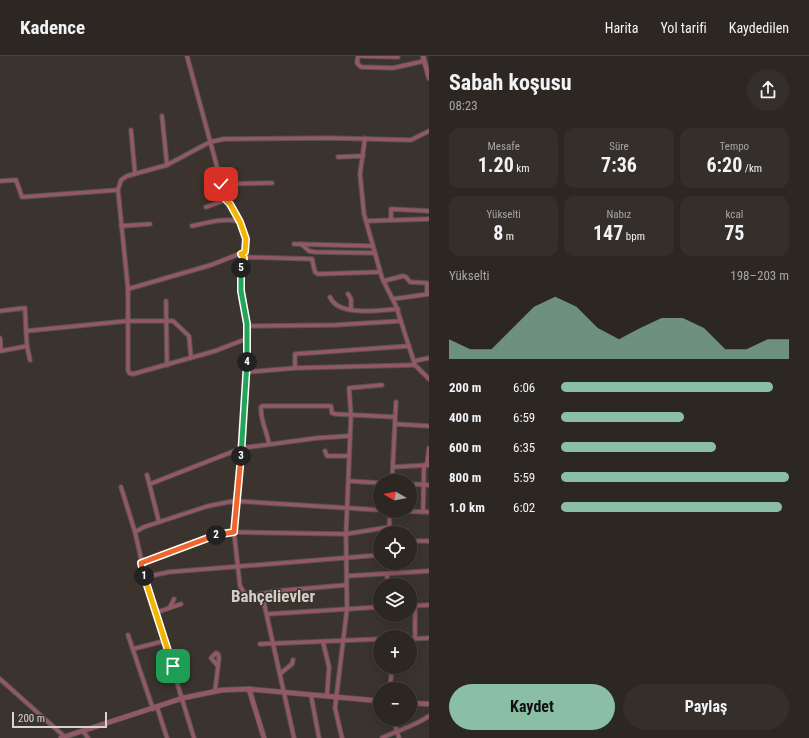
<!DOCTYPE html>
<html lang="tr">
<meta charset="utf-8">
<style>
body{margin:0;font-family:"Roboto Condensed",sans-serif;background:#342f2a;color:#f1f3f6;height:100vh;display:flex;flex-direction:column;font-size:15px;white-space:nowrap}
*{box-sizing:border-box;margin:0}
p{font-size:13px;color:#a6a5a5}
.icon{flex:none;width:22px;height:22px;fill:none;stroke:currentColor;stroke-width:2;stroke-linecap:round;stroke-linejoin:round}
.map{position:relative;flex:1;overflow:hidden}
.sheet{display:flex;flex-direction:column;background:#2c2722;width:380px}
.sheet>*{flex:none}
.needle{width:26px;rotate:279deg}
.buttons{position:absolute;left:373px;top:418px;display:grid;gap:8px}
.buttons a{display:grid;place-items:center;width:44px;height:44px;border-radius:50%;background:#2c2722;box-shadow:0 2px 10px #0003,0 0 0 1px #484440;font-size:20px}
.scale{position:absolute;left:12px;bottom:10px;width:95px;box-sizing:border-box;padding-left:4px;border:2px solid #d7d3cf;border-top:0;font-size:11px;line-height:14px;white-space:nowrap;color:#d7d3cf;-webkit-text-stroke:3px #3b342e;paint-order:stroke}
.pin{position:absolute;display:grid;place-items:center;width:34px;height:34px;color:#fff;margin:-17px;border-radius:8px;box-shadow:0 2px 6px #0006}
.km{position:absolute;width:20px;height:20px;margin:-10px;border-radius:50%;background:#222;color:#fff;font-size:11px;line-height:20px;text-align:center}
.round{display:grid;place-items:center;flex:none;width:42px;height:42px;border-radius:21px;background:#342f2a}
.headline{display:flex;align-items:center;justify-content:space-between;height:68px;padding:0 20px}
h1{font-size:22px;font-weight:700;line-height:30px}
.figures{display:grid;grid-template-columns:repeat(3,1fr);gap:6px;height:68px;padding:4px 20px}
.figures div{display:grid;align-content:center;border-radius:10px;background:#342f2a;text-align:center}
.figures b{font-size:20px;font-weight:700}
.figures small{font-size:11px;font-weight:400}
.figures p{font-size:11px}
.chart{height:112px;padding:8px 20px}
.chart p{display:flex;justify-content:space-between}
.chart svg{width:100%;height:72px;margin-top:4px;fill:#8abfa5;opacity:.7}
.primary-button{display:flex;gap:8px;margin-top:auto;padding:8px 20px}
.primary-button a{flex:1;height:46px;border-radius:24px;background:#8abfa5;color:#111;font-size:16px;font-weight:700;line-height:46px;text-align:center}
.primary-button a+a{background:#342f2a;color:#f1f3f6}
ul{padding:0 20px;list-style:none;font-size:13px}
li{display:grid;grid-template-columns:64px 48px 1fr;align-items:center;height:30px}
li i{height:10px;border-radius:5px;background:#8abfa5}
header{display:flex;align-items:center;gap:24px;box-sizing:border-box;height:56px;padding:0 20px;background:#2c2722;border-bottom:1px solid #484440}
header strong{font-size:19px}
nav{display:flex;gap:22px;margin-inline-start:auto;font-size:14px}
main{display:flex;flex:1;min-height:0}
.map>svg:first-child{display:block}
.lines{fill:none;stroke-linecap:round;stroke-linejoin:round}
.minor-casing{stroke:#57514b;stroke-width:5.5}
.tertiary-casing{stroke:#57514b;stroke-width:6}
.minor{stroke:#935866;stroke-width:3.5}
.tertiary{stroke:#935866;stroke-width:4.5}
.split-1-casing{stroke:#fff;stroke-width:8}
.split-2-casing{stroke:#fff;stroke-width:8}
.split-3-casing{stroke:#fff;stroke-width:8}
.split-4-casing{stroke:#fff;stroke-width:8}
.split-5-casing{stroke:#fff;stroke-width:8}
.split-6-casing{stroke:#fff;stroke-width:8}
.split-1{stroke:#f5b400;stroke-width:5}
.split-2{stroke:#f0652b;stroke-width:5}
.split-3{stroke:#f0652b;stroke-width:5}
.split-4{stroke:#22a559;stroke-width:5}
.split-5{stroke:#22a559;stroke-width:5}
.split-6{stroke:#f5b400;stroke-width:5}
.labels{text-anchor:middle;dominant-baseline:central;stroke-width:3;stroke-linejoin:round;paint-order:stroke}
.district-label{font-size:17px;font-weight:bold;fill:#d5cec6;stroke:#3b342e}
</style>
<header>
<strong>Kadence</strong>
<nav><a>Harita</a><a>Yol tarifi</a><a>Kaydedilen</a></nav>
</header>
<main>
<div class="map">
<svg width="429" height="682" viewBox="0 0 429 682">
<rect width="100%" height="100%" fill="#3b342e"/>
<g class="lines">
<!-- minor casing -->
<g class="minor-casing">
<g id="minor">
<path d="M187 0 226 144C240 155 247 180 245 196L241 198"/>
<polyline points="358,0 357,7 361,11 393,12 424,5"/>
<polyline points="359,0 398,1"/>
<polyline points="162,60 167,109"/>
<polyline points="131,74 135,118"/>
<polyline points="365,82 360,118 364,158 382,222 396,250 415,309 429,323"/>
<polyline points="338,101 363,100"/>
<polyline points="0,125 16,124 22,141 118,134"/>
<polyline points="221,128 272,127"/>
<polyline points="206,151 226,144"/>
<polyline points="391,164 391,153 429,155"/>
<polyline points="366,165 429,163"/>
<polyline points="121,170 150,168"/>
<path d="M192 170C206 167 227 161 240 166"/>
<polyline points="294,188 373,190"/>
<polyline points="301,188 309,195 315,196 375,197"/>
<polyline points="243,201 312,203 315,216 318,218 380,216"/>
<polyline points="384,225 403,220 406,221 410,226 427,227 427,238"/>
<polyline points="128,233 211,209 239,198 243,201 241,223 247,268 247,316 234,476 240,530 246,540 250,540 277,535 346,529"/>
<polyline points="348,238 351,243 351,253"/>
<path d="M330 241C338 261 380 254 398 253"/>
<polyline points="393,243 429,238"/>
<polyline points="166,245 167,309"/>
<polyline points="0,255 25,252 26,275 127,265 173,265 189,280 191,302"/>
<polyline points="247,270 335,269 401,265"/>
<polyline points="26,275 27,290 30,304"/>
<polyline points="0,282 1,295 27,290"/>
<polyline points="246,283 215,295 133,318 129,317 128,314 128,233 118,134 121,124 127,120 167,109 210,86 224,83 329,82 411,84 429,75"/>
<polyline points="414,305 429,302"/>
<polyline points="295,312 295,298 409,290"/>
<polyline points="247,316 295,312 415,309"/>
<polyline points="395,368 429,370"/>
<path d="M269 388C267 375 260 364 261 351L263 350H331L332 357 335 358 395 361"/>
<polyline points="325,395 327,400 348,400"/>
<polyline points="427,409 429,392"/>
<polyline points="393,411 429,409"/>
<polyline points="147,419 159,466"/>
<polyline points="349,425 380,427"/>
<polyline points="392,425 396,346"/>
<polyline points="150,428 242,392 317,382 349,380"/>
<polyline points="410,428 429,429"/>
<polyline points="121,431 135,476"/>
<polyline points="394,455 429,456"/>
<polyline points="423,456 424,409"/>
<polyline points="389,477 390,455"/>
<polyline points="410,485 429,485"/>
<polyline points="141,507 191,487 229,476 346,478 390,471"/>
<polyline points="387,519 388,529"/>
<polyline points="347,520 429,515"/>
<polyline points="145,521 169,516 380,499"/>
<polyline points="262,538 294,682"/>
<polyline points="415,549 415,582"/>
<polyline points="410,550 429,549"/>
<polyline points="170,551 174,543"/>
<polyline points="155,557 181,548"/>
<polyline points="268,558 380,551"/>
<polyline points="128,579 153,653"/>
<polyline points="410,583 429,582"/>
<polyline points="323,586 329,611 327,640"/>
<polyline points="260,588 380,583"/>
<polyline points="133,593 164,585"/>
<polyline points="281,617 292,608 293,604"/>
<polyline points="0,623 65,681"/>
<polyline points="390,633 392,611"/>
<polyline points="215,635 219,602 218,598 216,597 211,602 217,609"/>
<polyline points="311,639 319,682"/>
<polyline points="157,651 167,682"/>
<polyline points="393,663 399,682"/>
<polyline points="83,675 88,682"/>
<polyline points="194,682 147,529 135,476 144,471 208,450 234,445 380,454"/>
<polyline points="342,682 335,652 347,553 346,478 351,359 349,332 382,329"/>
<path d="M382 682C398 674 415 670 429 660"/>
</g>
</g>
<!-- tertiary casing -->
<g class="tertiary-casing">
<g id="tertiary">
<polyline points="423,0 429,22"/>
<polyline points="249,633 264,682"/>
<polyline points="410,647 429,648"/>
<polyline points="61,682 183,642 222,634 249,633 380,645"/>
</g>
</g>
<!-- minor -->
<use href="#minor" class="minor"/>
<!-- tertiary -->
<use href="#tertiary" class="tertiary"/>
</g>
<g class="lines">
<!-- split-1 casing -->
<g class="split-1-casing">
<polyline id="split-1" points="144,520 173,610"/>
</g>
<!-- split-2 casing -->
<g class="split-2-casing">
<polyline id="split-2" points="144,520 141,507 216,479"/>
</g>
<!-- split-3 casing -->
<g class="split-3-casing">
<polyline id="split-3" points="216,479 234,476 241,400"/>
</g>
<!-- split-4 casing -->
<g class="split-4-casing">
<polyline id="split-4" points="241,400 247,306"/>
</g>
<!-- split-5 casing -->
<g class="split-5-casing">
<polyline id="split-5" points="241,212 241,235 247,268 247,306"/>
</g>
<!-- split-6 casing -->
<g class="split-6-casing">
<polyline id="split-6" points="221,128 226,144 230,148 240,166 246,183 245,196 241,198 244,202 241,212"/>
</g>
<!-- split-1 -->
<use href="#split-1" class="split-1"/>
<!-- split-2 -->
<use href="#split-2" class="split-2"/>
<!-- split-3 -->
<use href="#split-3" class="split-3"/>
<!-- split-4 -->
<use href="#split-4" class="split-4"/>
<!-- split-5 -->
<use href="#split-5" class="split-5"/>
<!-- split-6 -->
<use href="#split-6" class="split-6"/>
</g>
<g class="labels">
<!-- district labels -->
<g class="district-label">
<text x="273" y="540">Bahçelievler</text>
</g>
</g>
</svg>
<div class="buttons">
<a><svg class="needle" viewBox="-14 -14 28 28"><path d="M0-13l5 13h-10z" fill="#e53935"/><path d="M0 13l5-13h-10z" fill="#a6a5a5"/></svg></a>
<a><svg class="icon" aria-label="locate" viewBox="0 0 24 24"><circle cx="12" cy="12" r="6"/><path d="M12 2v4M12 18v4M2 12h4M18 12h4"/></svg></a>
<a><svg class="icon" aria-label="layers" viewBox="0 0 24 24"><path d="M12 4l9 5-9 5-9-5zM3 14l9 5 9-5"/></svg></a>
<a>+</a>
<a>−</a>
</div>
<div class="scale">200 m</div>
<div class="pin" style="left:173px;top:610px;background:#1e9e55"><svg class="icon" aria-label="arrive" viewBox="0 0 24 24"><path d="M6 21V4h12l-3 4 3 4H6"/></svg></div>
<div class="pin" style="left:221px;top:128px;background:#d93025"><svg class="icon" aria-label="check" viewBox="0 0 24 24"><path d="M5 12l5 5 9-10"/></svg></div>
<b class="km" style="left:144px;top:520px">1</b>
<b class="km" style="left:216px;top:479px">2</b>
<b class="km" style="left:241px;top:400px">3</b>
<b class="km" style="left:247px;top:306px">4</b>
<b class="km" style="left:241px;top:212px">5</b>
</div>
<section class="sheet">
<div class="headline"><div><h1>Sabah koşusu</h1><p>08:23</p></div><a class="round"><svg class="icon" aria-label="share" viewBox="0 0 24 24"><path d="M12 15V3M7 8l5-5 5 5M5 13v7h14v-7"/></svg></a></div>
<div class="figures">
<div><p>Mesafe</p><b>1.20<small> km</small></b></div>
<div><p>Süre</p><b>7:36</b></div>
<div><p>Tempo</p><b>6:20<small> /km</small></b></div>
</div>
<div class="figures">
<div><p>Yükselti</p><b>8<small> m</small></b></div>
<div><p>Nabız</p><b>147<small> bpm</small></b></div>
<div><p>kcal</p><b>75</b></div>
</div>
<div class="chart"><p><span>Yükselti</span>198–203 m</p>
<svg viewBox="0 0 160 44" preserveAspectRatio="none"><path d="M0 44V32L10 38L20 38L30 25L40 12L50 6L60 12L70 25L80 32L90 25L100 19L110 19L120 25L130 38L140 38L150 32L160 32V44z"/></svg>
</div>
<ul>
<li><b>200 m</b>6:06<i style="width:93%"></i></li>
<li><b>400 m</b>6:59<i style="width:54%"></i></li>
<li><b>600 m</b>6:35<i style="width:68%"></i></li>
<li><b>800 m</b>5:59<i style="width:100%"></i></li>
<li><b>1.0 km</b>6:02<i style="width:97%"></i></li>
</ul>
<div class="primary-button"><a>Kaydet</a><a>Paylaş</a></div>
</section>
</main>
